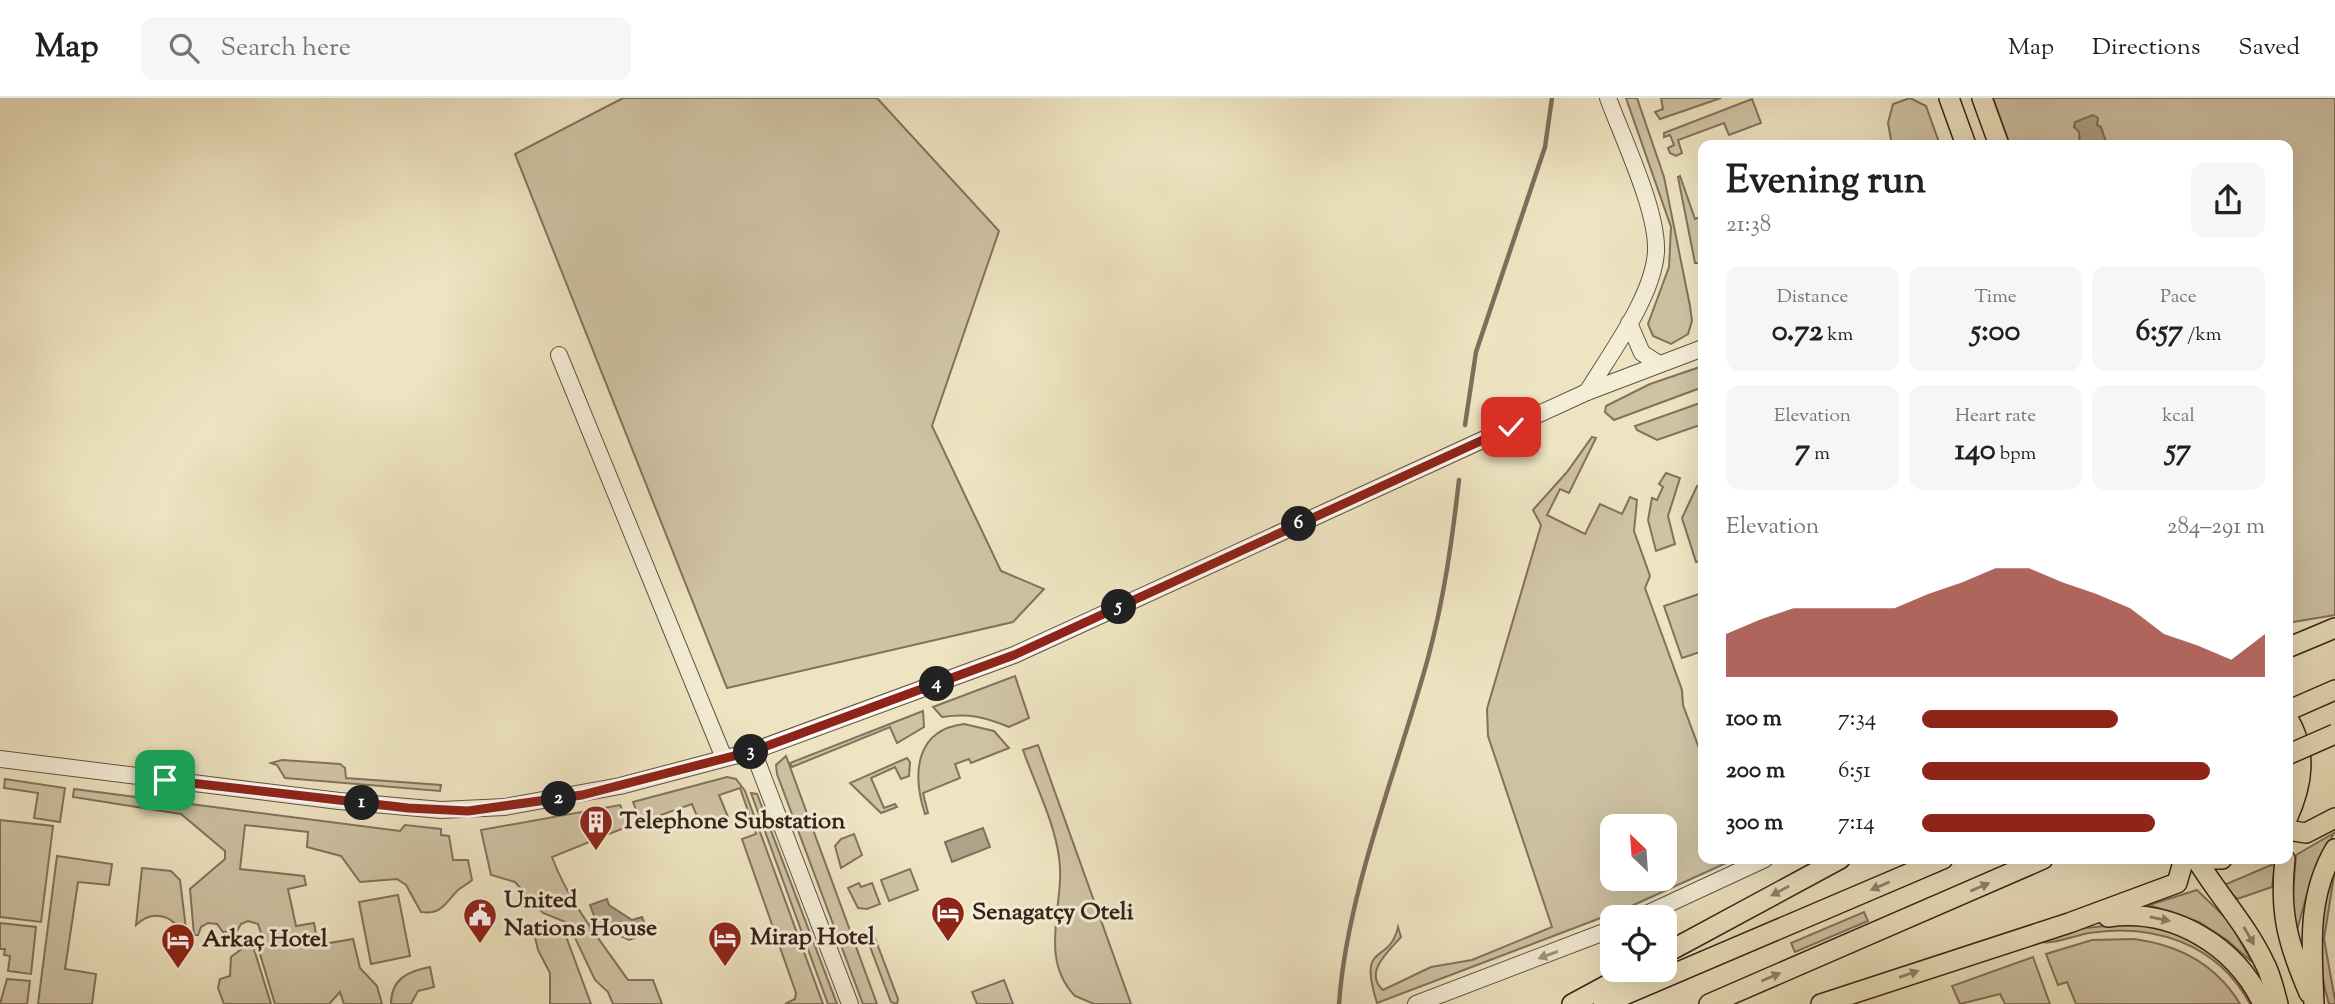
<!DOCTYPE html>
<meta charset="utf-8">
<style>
body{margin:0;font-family:"Sorts Mill Goudy",serif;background:#f6f6f6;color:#202124;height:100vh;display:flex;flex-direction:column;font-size:26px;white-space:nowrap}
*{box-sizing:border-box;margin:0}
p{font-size:23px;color:#757577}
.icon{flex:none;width:38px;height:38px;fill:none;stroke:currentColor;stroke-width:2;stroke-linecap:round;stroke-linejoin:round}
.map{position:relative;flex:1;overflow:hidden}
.drawer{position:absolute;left:1698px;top:42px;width:595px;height:724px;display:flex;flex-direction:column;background:#fff;border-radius:14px;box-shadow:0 7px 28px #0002}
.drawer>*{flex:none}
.needle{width:46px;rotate:335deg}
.tools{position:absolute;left:1600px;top:716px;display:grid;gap:14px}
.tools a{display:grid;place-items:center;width:77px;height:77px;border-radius:14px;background:#fff;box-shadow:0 7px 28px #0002;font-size:35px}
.pin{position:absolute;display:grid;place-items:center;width:60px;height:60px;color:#fff;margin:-30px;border-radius:14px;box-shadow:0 4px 10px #0006}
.km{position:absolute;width:35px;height:35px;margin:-18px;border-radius:50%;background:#222;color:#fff;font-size:19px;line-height:35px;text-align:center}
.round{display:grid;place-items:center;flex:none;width:74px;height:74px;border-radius:14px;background:#f6f6f6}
.headline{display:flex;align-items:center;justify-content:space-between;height:119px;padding:0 28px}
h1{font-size:38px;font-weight:800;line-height:52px}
.figures{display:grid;grid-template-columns:repeat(3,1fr);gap:10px;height:119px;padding:7px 28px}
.figures div{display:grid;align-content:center;border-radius:14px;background:#f6f6f6;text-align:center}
.figures b{font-size:30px;font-weight:800}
.figures small{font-size:19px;font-weight:400}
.figures p{font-size:19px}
.chart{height:196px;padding:14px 28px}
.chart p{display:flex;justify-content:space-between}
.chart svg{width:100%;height:126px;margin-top:7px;fill:#8f2418;opacity:.7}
ul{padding:0 28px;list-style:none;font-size:23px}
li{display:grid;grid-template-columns:112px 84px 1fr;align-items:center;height:52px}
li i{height:18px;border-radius:9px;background:#8f2418}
header{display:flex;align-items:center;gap:42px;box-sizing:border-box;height:98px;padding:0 35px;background:#fff;border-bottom:2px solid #e0e0e0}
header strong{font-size:33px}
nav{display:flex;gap:38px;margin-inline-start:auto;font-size:24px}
.search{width:490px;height:63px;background:#f6f6f6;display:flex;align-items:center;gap:18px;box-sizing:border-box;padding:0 24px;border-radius:14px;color:#757577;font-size:26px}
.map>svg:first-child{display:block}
.green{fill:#cfc3a4;stroke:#82725e;stroke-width:2;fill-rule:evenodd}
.water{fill:#afa288;stroke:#7e6e5c;stroke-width:2}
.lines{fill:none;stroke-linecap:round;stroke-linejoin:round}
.stream{stroke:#7e6e5c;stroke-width:4.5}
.minor-casing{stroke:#635243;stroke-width:18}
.major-casing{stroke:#352119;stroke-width:22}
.minor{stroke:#f4edd7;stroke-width:16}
.major{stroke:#eee4c1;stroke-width:19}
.major-bridge-casing{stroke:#352119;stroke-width:22;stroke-linecap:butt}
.major-bridge{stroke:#eee4c1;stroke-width:19}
.oneway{fill:#92826d}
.oneway2{fill:#9e9182}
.route-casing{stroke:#fff;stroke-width:14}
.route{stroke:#8f2418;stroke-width:9}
.labels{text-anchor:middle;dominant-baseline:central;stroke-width:6;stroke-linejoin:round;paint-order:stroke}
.poi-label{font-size:24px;font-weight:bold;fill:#352119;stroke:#f4edd7;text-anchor:start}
</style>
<header>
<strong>Map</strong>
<div class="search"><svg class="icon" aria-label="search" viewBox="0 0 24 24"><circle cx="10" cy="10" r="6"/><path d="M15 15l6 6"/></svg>Search here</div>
<nav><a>Map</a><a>Directions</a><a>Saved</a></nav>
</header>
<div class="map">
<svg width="2335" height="906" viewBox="0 0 2335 906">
<rect width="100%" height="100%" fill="#eee4c1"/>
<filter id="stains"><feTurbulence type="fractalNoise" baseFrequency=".00286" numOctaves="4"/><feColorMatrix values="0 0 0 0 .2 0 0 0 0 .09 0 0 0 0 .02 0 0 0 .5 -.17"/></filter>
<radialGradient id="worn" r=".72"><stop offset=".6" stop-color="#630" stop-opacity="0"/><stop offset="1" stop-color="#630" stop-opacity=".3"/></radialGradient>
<!-- green -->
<g class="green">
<polygon points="623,0 877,0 999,133 932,328 1001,473 1044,491 1013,524 727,590 515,56"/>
<polygon points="1626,0 1637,0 1664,79 1690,208 1692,223 1688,236 1671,246 1653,238 1648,226 1669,169 1671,129"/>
<polygon points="1661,0 1721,0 1660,21 1655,14 1663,11"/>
<polygon points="1910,0 1926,8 1940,47 1892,47 1888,25 1893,6"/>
<polygon points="1993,0 2335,0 2335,517 2287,525 2287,47 2010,47"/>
<polygon points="1752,1 1761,25 1729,37 1724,25 1678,42 1682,55 1676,58 1670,55 1668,50 1674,47 1670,37 1664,39 1664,35"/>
<polygon points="1680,78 1695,121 1703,118 1703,165 1695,165 1678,79"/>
<polygon points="1703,268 1703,289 1614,322 1605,314 1606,308 1650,286"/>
<polygon points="1703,304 1703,326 1657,342 1637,332 1635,328"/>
<path d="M1592 339 1596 340 1569 395 1560 391 1547 417 1585 436 1600 406 1622 416 1630 399 1637 402 1634 433 1650 478 1645 490 1682 592 1683 607 1703 661V761H1735L1627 810 1377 905C1357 841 1389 869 1398 829L1401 839C1389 853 1363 874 1383 892L1431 869 1472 862 1552 829 1488 638 1487 611 1541 427 1533 412 1567 374ZM1664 728V780H1612V728Z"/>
<polygon points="1666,375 1680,380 1668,418 1675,446 1656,453 1648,422 1652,400 1657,402 1663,389 1659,386"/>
<polygon points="1697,388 1703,391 1703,462 1696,464 1682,420"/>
<polygon points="1699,496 1703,507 1703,553 1682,560 1664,508"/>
<path d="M1015 578 1029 620 1009 629C985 619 969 615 942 619L933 609Z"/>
<polygon points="923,613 924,629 897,645 890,629 792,669 790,665"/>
<path d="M964 626 994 633 1009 650 971 665 969 661 955 666 960 680 923 695 928 715 925 716C912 676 915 632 964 626Z"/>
<path d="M1038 647 1131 906H1094L1075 898C1037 859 1066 805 1059 759 1054 723 1035 686 1023 652Z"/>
<polygon points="786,658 877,906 863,906 777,676 776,667"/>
<polygon points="907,660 910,664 909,678 901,681 895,669 871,680 884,710 895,706 897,709 881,715 850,685"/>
<polygon points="282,662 340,666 345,670 346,680 441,687 440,693 285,680 277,667 271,665"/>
<polygon points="727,679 736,681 745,693 823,906 785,906 795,901 796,895 742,741 756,736 740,690 719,697 730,724 701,728 692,706 641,724 633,704"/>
<polygon points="5,681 65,690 60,724 34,720 38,695 4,690"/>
<path d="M74 691 400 733 405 727 441 731V737L449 738 453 762H468L472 782C468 786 463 788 458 792 446 804 442 817 421 814L406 787 397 781 360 784 341 758 307 749 308 734 245 727 240 771 304 778 306 787 288 791 296 828 314 825 318 847 353 841 360 870 377 888 382 906H344L340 894 329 906H275L257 846 262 838 258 826 248 823 241 826 237 833 223 834 217 826 208 825 201 829 198 837H194L190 791 225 761V753L181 716 73 699Z"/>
<polygon points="751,695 757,696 837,906 828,906"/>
<path d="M620 707 629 728 552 759C568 803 601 843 628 882H653L662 906H613L608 894 595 882 568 825 543 815 515 784 491 777 481 732Z"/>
<polygon points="0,722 53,728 41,824 0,819"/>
<polygon points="2334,735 2311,782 2297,832 2292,807 2296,757"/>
<polygon points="854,736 862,757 841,770 835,748 841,741"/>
<polygon points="57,758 112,766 109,787 78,784 65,871 96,876 92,906 38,906"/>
<polygon points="2271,767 2275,768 2272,789 2237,801 2224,787"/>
<path d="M142 770 171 773 180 782 187 839H182C176 817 153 811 136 827Z"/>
<polygon points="910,771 918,792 889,803 881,782"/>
<path d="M2335 771 2324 841 2335 902V906H2329C2315 861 2319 814 2335 771Z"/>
<polygon points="859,785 861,789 872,785 880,806 867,811 858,810 848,790"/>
<polygon points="2197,792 2229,823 2252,864 2227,842 2199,824 2149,807"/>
<polygon points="398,797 410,858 371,866 359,804"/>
<polygon points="1864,814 1868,823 1795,854 1791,845"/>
<polygon points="0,825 36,829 31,876 8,873 10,858 4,857 5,851 0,851"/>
<path d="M2135 825 2183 836 2226 864 2257 906H2250C2217 845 2153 825 2089 835 2076 837 2052 847 2043 844L2076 831Z"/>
<polygon points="558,830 567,841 591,906 550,906 550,875 538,852 535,839"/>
<polygon points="869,832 873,835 898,901 897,906 891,904 866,838"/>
<path d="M2134 841C2179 847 2216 866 2240 906H2076L2067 884 2058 887 2046 856 2092 842Z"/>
<polygon points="253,848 271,906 224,906 218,890 220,881 230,878 231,859 243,850"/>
<polygon points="2033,859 2050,906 2005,906 2000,896 1960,906 1952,888"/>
<path d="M430 869 434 889 418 893 411 906H391C391 881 408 873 430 869Z"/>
<polygon points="7,881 30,883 27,906 0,906"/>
<polygon points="1004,882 1013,906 977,906 972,894"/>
</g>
<!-- water -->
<g class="water">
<polygon points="2093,17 2098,20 2097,27 2101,29 2106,44 2104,47 2080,47 2079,34 2074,29 2075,24"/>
<polygon points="983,730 990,749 952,764 945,744"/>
<polygon points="607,801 609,807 632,822 642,819 648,835 629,842 597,826 590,807"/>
</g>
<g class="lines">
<!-- stream -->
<g class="stream">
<polyline points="1465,327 1476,254 1545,49 1552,0"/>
<path d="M1339 906C1347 793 1398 670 1428 560 1444 501 1452 443 1459 382"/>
</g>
<!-- minor casing -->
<g class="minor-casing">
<g id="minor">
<polyline points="1629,225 1642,255 1659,266"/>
<polyline points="559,257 724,660"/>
<path d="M1587 294C1610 256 1653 199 1656 154 1658 113 1623 41 1608 0"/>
<polyline points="753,653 850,906"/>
<polyline points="0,661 339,703 441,712 505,709 620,688 753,653 1014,557 1587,294 1703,250"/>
<polyline points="1640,819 1765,761"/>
<polyline points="1416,906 1612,831"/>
</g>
</g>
<!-- major casing -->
<g class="major-casing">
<g id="major">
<polyline points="1949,0 1966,47"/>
<polyline points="1982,0 1999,47"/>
<polyline points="2287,550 2335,530"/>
<polyline points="2287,613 2335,592"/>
<path d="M2287 619C2308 653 2303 686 2287 721"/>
<polyline points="2287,732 2306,735 2335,720"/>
<polyline points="2194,761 2222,761"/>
<path d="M2285 761C2279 815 2288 846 2309 895"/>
<path d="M2197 762C2218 797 2246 826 2264 864 2271 876 2274 892 2278 906"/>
<path d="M2108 819C2173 810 2235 847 2263 906"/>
<polyline points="1664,856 1840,761"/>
<polyline points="1572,906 1635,872"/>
<polyline points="1603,906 1943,761"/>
<polyline points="1709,906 2043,761"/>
<polyline points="1821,906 2069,825 2177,785 2184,761"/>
<path d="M2314 906C2312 852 2306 800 2335 751"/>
</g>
</g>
<!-- minor -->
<use href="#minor" class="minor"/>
<!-- major -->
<use href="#major" class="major"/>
<!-- major-bridge casing -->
<g class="major-bridge-casing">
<polyline id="major-bridge" points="2287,657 2335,636"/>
</g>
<!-- major-bridge -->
<use href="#major-bridge" class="major-bridge"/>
</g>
<!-- one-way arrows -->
<defs><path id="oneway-solid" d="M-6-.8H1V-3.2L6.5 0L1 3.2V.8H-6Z" transform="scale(1.75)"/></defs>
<g class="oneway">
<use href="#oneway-solid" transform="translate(1880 788) rotate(157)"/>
<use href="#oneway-solid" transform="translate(1980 789) rotate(-23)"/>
<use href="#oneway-solid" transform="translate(1780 793) rotate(152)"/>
<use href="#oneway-solid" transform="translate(2160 821) rotate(11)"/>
<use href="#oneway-solid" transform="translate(2249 838) rotate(60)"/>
<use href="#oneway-solid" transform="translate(1909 876) rotate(-19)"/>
<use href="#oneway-solid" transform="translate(1771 879) rotate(-23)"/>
</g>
<use class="oneway2" href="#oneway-solid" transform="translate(1548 857) rotate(160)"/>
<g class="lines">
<!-- route casing -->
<g class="route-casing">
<polyline id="route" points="165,682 408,710 468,713 582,697 753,653 1014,557 1511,329"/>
</g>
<!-- route -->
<use href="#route" class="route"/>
</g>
<!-- icons -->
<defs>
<g id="building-pin" transform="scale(1.75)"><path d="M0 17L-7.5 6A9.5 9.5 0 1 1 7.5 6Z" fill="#8f2418" stroke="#f4edd7"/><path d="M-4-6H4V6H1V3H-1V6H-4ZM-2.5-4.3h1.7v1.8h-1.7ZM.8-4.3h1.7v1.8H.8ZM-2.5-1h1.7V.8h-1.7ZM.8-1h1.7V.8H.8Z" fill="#fff"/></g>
<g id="hotel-pin" transform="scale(1.75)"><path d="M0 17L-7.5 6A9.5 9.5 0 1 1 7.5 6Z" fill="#8f2418" stroke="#f4edd7"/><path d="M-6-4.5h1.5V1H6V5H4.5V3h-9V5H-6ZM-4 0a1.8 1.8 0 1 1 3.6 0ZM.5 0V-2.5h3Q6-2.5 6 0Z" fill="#fff"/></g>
<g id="civic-pin" transform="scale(1.75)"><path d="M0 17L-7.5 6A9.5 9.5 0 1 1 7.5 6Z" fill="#8f2418" stroke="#f4edd7"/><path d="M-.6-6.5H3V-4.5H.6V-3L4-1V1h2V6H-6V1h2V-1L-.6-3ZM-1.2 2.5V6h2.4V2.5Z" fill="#fff"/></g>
</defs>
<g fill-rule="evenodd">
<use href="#building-pin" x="596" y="724"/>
<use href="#hotel-pin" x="948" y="815"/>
<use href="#civic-pin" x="480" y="817"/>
<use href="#hotel-pin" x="725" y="840"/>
<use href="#hotel-pin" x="178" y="842"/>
</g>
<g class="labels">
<!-- poi labels -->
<g class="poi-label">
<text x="620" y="724">Telephone Substation</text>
<text x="504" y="803">United<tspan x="504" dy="28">Nations House</tspan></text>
<text x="972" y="815">Senagatçy Oteli</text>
<text x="750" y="840">Mirap Hotel</text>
<text x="202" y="842">Arkaç Hotel</text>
</g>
</g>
<rect width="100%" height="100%" filter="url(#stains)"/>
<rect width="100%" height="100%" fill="url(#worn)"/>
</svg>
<div class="tools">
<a><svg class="needle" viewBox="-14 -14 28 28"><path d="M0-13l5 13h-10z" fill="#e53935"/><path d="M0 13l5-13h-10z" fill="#757577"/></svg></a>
<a><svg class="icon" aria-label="locate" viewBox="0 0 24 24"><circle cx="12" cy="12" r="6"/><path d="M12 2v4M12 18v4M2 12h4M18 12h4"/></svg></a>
</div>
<div class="pin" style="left:165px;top:682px;background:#1e9e55"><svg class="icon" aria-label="arrive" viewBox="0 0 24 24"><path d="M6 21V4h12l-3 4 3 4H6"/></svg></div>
<div class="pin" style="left:1511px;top:329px;background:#d93025"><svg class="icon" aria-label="check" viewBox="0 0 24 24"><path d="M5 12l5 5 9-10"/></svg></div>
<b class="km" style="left:362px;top:705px">1</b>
<b class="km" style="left:559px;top:701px">2</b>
<b class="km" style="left:751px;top:654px">3</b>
<b class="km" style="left:937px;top:586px">4</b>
<b class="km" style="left:1119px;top:509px">5</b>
<b class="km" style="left:1299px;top:426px">6</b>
<section class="drawer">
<div class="headline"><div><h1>Evening run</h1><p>21:38</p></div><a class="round"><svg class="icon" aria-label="share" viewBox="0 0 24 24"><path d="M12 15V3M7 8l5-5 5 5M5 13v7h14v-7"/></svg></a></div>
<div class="figures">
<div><p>Distance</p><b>0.72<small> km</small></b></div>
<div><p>Time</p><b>5:00</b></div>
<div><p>Pace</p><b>6:57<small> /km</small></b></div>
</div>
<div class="figures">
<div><p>Elevation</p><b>7<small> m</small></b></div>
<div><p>Heart rate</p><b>140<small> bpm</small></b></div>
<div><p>kcal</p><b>57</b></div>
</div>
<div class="chart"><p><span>Elevation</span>284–291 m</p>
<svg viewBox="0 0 160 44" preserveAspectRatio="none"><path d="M0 44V29L10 24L20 20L30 20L40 20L50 20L60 15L70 11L80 6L90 6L100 11L110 15L120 20L130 29L140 33L150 38L160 29V44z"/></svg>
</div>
<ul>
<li><b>100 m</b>7:34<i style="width:57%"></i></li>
<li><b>200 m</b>6:51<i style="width:84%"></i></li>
<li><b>300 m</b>7:14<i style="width:68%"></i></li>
</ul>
</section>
</div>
